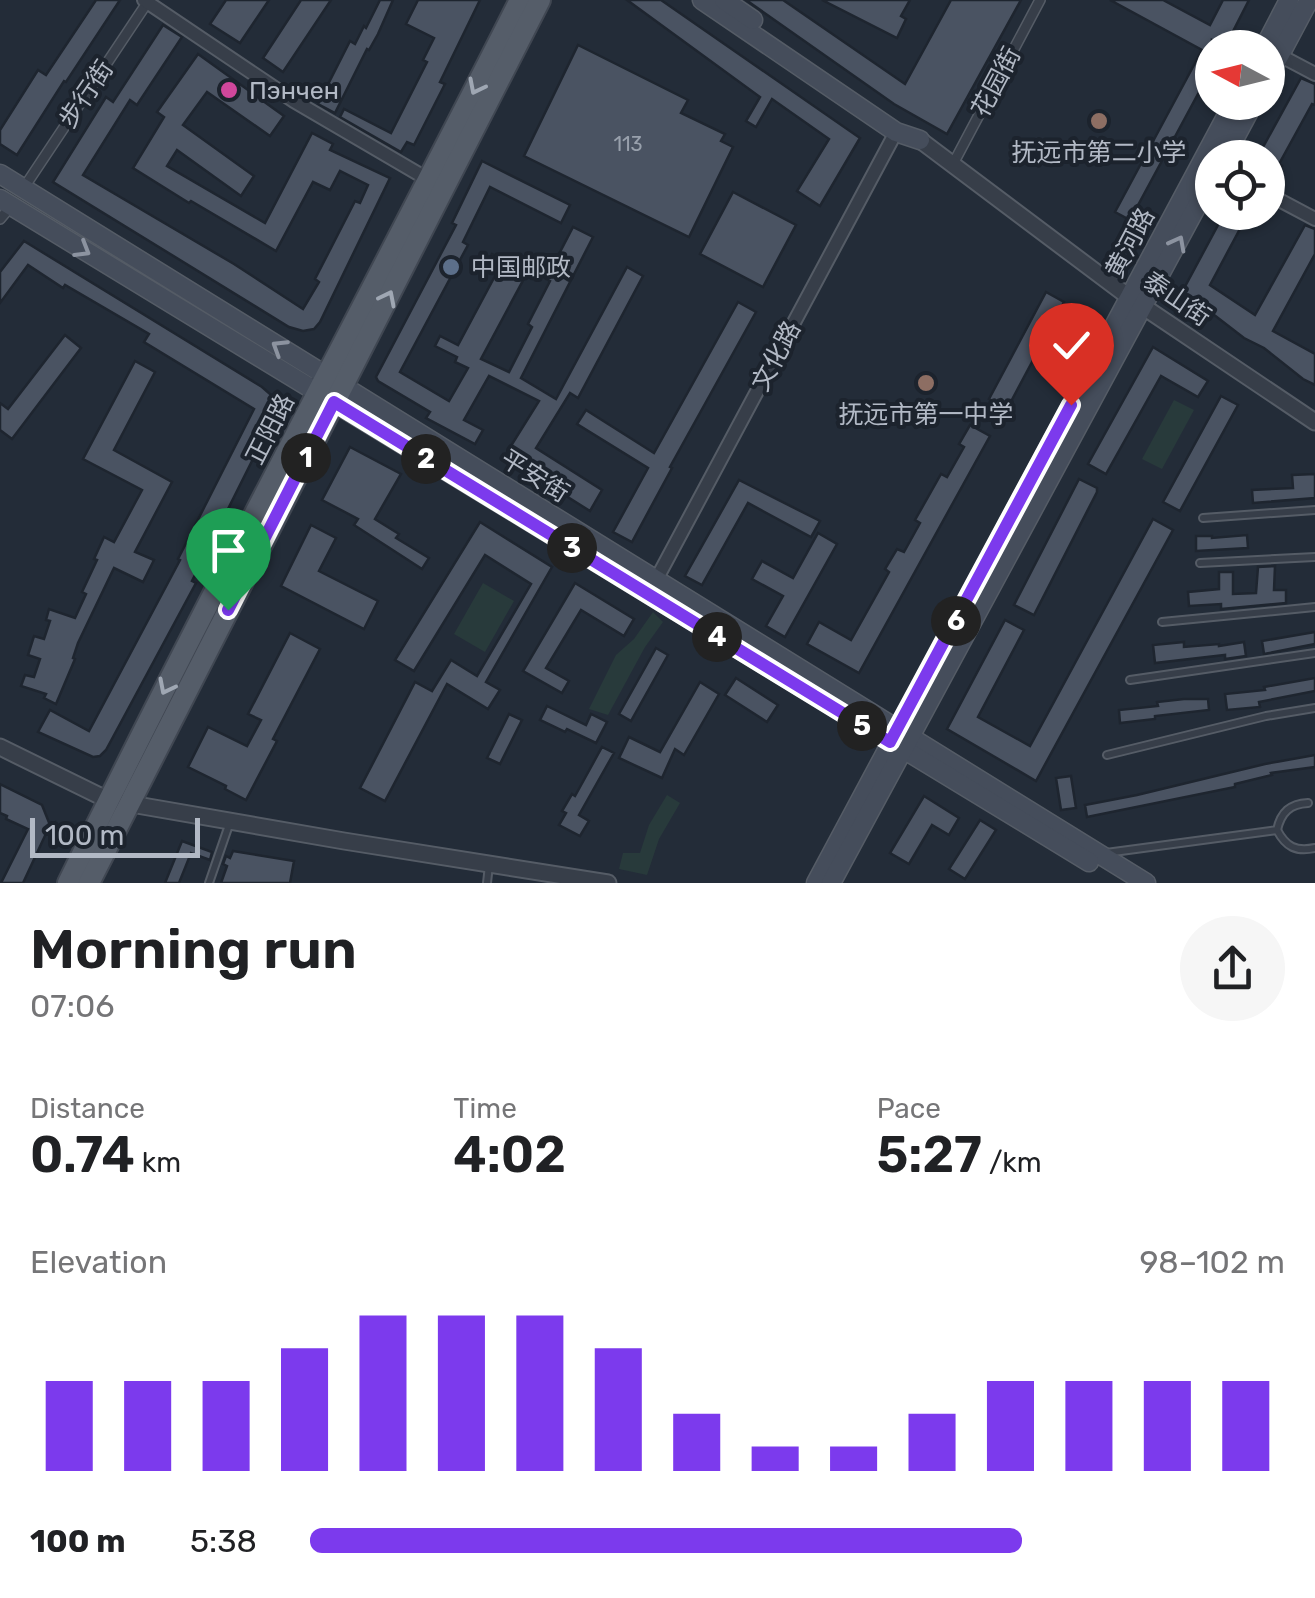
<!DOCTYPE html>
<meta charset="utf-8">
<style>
body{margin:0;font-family:Rubik,"Noto Sans SC",sans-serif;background:#f6f6f6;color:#202124;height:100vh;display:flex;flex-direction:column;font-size:38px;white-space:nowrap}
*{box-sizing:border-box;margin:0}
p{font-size:32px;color:#757577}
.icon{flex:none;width:55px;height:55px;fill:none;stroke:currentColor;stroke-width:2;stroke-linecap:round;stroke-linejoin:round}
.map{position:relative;height:883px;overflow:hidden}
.panel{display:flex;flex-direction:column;background:#fff;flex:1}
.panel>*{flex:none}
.needle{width:65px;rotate:277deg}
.tools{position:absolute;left:1195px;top:30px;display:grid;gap:20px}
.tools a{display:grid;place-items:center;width:90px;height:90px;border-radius:50%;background:#fff;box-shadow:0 2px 8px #0004;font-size:50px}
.scale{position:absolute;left:30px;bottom:25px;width:170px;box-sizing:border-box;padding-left:10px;border:5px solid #b2b9c5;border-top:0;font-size:28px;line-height:35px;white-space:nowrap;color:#b2b9c5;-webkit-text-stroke:8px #1c232d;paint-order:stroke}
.pin{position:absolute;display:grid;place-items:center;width:85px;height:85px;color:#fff;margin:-102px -42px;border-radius:50% 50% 50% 0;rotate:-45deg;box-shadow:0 0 10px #0007}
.pin .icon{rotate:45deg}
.km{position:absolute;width:50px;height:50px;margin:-25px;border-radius:50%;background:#222;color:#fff;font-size:28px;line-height:50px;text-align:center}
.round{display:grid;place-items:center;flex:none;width:105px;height:105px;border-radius:52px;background:#f6f6f6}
.summary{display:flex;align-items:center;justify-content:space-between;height:170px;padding:0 30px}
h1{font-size:55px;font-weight:600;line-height:75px}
.stats{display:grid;grid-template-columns:repeat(3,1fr);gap:15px;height:170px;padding:10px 30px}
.stats div{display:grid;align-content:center}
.stats b{font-size:50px;font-weight:600}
.stats small{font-size:28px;font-weight:400}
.stats p{font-size:28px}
.chart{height:280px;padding:20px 30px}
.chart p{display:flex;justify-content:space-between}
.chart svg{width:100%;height:180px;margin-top:10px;stroke:#7c3aed;stroke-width:6}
ul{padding:0 30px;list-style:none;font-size:32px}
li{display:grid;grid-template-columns:160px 120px 1fr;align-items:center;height:75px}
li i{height:25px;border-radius:12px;background:#7c3aed}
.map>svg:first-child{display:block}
.green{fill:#283a3b}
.building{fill:#4a5362;stroke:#1e252f;stroke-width:2.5}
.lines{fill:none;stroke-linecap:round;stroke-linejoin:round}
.service-casing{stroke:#555c66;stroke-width:10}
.pedestrian-casing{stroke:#555c66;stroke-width:12}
.minor-casing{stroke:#555c66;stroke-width:16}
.tertiary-casing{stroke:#555c66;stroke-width:19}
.secondary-casing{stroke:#555c66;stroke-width:21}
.primary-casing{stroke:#404752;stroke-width:24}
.service{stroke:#373e49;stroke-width:6}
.pedestrian{stroke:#373e49;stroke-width:9}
.minor{stroke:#373e49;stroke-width:12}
.tertiary{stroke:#373e49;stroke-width:15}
.secondary{stroke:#454d5b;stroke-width:18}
.primary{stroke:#555d69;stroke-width:20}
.oneway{stroke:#9fa7b3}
.oneway2{stroke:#8c93a0}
.route-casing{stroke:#fff;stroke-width:20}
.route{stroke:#7c3aed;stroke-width:12}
.hotel-dot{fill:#d1479c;stroke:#1c232d;stroke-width:4}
.education-dot{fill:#8d6e63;stroke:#1c232d;stroke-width:4}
.service-dot{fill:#5c6f8a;stroke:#1c232d;stroke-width:4}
.labels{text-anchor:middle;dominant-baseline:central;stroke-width:8;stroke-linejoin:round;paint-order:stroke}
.number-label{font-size:20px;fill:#98a0ac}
.street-label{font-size:25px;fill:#b2b9c5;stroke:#1c232d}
.poi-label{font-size:25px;fill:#b2b9c5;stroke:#1c232d;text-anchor:start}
</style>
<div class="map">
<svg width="1315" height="883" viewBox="0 0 1315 883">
<rect width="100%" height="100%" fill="#232c38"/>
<!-- green -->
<g class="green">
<polygon points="1174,400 1194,410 1162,469 1142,459"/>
<polygon points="483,583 514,601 485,652 454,634"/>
<polygon points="653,612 663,622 645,647 608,715 589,709 616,655 634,639"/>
<polygon points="667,795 680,803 659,839 647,875 619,869 623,853 640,853 649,825"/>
</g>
<!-- building -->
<g class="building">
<polygon points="96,0 120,0 66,82 64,81 17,155 0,144 0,130 38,70 46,75"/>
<polygon points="226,0 269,0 240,43 210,24"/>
<polygon points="301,0 331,0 283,72 263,58"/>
<polygon points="380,0 393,0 378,34 369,50 367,49 335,113 318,104 350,41 355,44 364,26 366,28"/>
<polygon points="418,0 480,0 440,82 445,84 414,145 407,142 401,152 340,117 344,109 391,133 427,62 423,60 434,38 406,24"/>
<polygon points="627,0 661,0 860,138 820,206 797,191 829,139 772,99 756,127 746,121 760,97"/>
<polygon points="746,0 783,0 905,84 951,0 1021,0 947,134 894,104"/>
<polygon points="822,0 910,0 901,16 906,19 897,38"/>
<polygon points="1110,0 1163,0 1210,25 1223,0 1249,0 1225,47 1212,40 1212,68 1130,220 1115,212 1202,50"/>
<polygon points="163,25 182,37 137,105 130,100 83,175 234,264 303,309 319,282 315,279 355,201 360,203 368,185 340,171 330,190 313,182 276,251 191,201 189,203 133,168 164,117 157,112 198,54 284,116 270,136 207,92 183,125 254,176 241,196 177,150 167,166 265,223 312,133 333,144 330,150 390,178 320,322 314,329 303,331 289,327 53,182 106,97 113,102"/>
<polygon points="578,45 688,100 681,113 725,134 721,141 733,147 689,237 524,156"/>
<polygon points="1301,78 1315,84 1315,105 1312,104 1279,164 1282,166 1274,180 1268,177 1268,158 1257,158"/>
<polygon points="482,161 570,205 561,223 490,187 463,242 468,245 400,372 449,401 468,368 455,362 457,357 435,346 440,336 458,345 496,274 485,268 492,254 527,273 481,359 509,372 532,327 528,324 550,281 546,279 573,227 593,237 521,378 556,399 627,267 643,276 578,398 570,393 536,448 602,490 590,511 504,457 539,401 489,376 464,420 483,430 475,444 426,418 430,412 378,381 376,377 456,225 452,223"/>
<polygon points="733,192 796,225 763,287 700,254"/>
<polygon points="1225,212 1249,212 1210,285 1255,315 1305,225 1315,229 1315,254 1273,331 1315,354 1315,385 1303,379 1264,348 1244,338 1200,304 1181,294"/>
<polygon points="24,241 262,387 278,401 275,415 192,581 196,583 106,750 100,756 93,757 38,732 50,710 89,731 180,560 178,559 254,409 144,342 149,334 65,285 63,288 28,265 0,303 0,272"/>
<polygon points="1046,292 1064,302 1007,409 989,399"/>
<polygon points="738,302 756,312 670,467 672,468 632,542 613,532 648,468 577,424 586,410 654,453"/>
<polygon points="65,335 81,348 12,439 0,430 0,403 8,409"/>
<polygon points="1153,347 1208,381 1198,397 1161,376 1106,474 1088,464"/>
<polygon points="135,361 155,372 114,450 172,482 135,552 154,560 143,582 114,568 78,643 73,658 75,659 56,704 44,698 46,694 21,686 25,675 34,677 40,659 28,655 34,636 44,639 50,621 46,620 49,609 75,618 86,594 82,592 97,560 94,559 104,537 114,542 142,490 83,459"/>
<polygon points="1221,396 1238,405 1180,511 1163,502"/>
<polygon points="970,425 990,436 859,673 807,644 819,622 851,640 889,572 885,569 897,549 904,552 920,523 915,520 941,474 947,477 964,447 959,444"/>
<polygon points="350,447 401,474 375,519 399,534 396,538 429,558 422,569 354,525 358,519 322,500"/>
<polygon points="1315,474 1315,498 1253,503 1252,490 1293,488 1292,475"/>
<polygon points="1079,479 1097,488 1097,492 1034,615 1014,605"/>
<polygon points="739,480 820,521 811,537 748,503 702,585 685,576"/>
<polygon points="1153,519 1173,530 1036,781 947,729 1005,620 1024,630 978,717 1030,746"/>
<polygon points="480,522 552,567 486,682 500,690 488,709 447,684 385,801 360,788 415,682 432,691 451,660 477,676 531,584 485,555 414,671 395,660"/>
<polygon points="311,525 336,538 319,571 378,601 364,629 281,586"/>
<polygon points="818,533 837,544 785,637 766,626 783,596 752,579 762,561 793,578"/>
<polygon points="1247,535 1248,548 1196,551 1196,536 1212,536 1212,538"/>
<polygon points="1275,566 1274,590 1286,590 1286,603 1221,609 1221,604 1189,606 1188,592 1219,589 1219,572 1233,572 1233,594 1256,593 1258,567"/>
<polygon points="575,583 634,619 624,636 581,610 546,668 569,681 562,693 523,671"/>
<polygon points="1315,632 1315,644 1264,654 1262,641"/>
<polygon points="290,633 320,649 273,739 277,741 246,800 225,789 226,786 188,767 208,727 247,746 261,720 248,714"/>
<polygon points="1184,642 1184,647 1219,644 1219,646 1244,642 1246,656 1225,659 1225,655 1155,663 1153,645"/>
<polygon points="656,648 668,655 631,721 619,714"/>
<polygon points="736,678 778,705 767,722 725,695"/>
<polygon points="1315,678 1315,691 1259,702 1260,707 1227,710 1225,694 1265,690 1264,687"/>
<polygon points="700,682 719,694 684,755 675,749 662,778 619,758 629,737 660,752"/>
<polygon points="1184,699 1208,699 1209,710 1155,716 1155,719 1120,723 1119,710 1158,706 1157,702"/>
<polygon points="547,706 586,725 591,714 607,722 596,743 567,729 565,732 540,720"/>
<polygon points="509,714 522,720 500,764 487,758"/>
<polygon points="602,747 614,753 579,815 589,821 580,836 559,825 566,813 562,811 572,794 575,796"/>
<polygon points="1315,755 1315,767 1271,773 1272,775 1235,784 1235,787 1087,817 1085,805 1137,795 1265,764"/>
<polygon points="1071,776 1076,808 1061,810 1056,778"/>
<polygon points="0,784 42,805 50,825 23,883 1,883 28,829 6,819 7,816 0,813"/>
<polygon points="924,796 959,818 949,835 932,825 909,864 890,853"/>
<polygon points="980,820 996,830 965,879 949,869"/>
<polygon points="182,841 212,852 210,860 191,853 179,883 165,883"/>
<polygon points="233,851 294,861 290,883 221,883 227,866 223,864 226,856 230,858"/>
</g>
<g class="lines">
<!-- service casing -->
<g class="service-casing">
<g id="service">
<polyline points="1203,518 1315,510"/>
<polyline points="1200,563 1315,557"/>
<polyline points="1162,622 1315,607"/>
<polyline points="1130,680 1315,653"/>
<polyline points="1107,755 1266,716 1315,708"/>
<path d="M1277 830C1286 847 1296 852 1315 848"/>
<path d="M1106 853 1277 830C1281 812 1290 804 1308 803"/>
<polyline points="209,883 230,822"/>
<polyline points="487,883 489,865"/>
</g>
</g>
<!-- pedestrian casing -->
<g class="pedestrian-casing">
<g id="pedestrian">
<polyline points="953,164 1040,0"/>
<polyline points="23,189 149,0"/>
<polyline points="0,219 11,206"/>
</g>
</g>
<!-- minor casing -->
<g class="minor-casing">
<g id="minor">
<polyline points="144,0 294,101 429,180"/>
<polyline points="1279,55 1315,74"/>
<polyline points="1268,194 1315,219"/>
<polyline points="656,580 896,132"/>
</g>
</g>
<!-- tertiary casing -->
<g class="tertiary-casing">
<g id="tertiary">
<polyline points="920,140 1129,297 1315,422"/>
<polyline points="0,747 108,800 344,841 608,883"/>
</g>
</g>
<!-- secondary casing -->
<g class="secondary-casing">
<g id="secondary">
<polyline points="702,0 896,132 920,140"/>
<polyline points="724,0 753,20"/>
<polyline points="1264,48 1289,0"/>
<polyline points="1268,77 1309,0"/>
<polyline points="1224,158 1254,102"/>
<polyline points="0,174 1146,883"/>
<polyline points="0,199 1089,862"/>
<polyline points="816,883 1234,102"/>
<polyline points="831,883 1212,178"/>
</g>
</g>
<!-- primary casing -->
<g class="primary-casing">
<g id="primary">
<path d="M68 883C213 586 371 295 520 0"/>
<polyline points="89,883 540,0"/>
</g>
</g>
<!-- service -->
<use href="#service" class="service"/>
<!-- pedestrian -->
<use href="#pedestrian" class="pedestrian"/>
<!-- minor -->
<use href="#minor" class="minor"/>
<!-- tertiary -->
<use href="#tertiary" class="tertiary"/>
<!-- secondary -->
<use href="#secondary" class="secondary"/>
<!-- primary -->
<use href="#primary" class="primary"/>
</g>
<!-- one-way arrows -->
<defs><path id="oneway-chevron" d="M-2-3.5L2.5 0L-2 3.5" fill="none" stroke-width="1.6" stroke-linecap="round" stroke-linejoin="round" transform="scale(2.5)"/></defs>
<g class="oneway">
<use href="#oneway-chevron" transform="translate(476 87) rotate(117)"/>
<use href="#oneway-chevron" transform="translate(388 298) rotate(-63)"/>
<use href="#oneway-chevron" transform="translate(166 687) rotate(117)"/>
</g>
<g class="oneway2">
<use href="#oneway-chevron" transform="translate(1178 243) rotate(-62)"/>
<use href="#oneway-chevron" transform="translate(83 250) rotate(31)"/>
<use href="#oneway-chevron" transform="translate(279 347) rotate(-148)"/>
</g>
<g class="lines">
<!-- route casing -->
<g class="route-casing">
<polyline id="route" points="228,610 334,402 890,742 1071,405"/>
</g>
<!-- route -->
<use href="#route" class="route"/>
</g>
<!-- markers -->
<circle class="hotel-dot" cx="229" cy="90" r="10"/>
<g class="education-dot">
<circle cx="1099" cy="121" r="10"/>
<circle cx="926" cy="383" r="10"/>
</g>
<circle class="service-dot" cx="451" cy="267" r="10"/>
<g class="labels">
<!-- number labels -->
<g class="number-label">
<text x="628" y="144">113</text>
</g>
<!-- street labels -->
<g class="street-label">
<text transform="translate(996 82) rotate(-62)">花园街</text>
<text transform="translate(86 94) rotate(-56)">步行街</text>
<text transform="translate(1130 243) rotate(-62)">黄河路</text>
<text transform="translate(1177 299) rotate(34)">泰山街</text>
<text transform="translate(776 356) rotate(-62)">文化路</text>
<text transform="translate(270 429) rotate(-63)">正阳路</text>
<text transform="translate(535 476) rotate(32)">平安街</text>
</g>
<!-- poi labels -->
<g class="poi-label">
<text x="249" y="90">Пэнчен</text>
<text x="1099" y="152" text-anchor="middle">抚远市第二小学</text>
<text x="471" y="267">中国邮政</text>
<text x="926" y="414" text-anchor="middle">抚远市第一中学</text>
</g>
</g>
</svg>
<div class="tools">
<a><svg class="needle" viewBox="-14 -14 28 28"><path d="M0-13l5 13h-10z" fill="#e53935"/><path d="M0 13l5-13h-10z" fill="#757577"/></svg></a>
<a><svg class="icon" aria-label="locate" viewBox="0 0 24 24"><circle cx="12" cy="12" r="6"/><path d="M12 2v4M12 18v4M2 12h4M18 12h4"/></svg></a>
</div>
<div class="scale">100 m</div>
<div class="pin" style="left:228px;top:610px;background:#1e9e55"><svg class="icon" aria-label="arrive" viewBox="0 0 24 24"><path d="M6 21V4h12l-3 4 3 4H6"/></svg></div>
<div class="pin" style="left:1071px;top:405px;background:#d93025"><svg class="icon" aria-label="check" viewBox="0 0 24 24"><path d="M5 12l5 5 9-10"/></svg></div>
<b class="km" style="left:306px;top:458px">1</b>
<b class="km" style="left:426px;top:459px">2</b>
<b class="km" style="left:572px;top:548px">3</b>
<b class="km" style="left:717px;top:637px">4</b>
<b class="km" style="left:862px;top:726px">5</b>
<b class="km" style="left:956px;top:621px">6</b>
</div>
<section class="panel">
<div class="summary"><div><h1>Morning run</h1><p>07:06</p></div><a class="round"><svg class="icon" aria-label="share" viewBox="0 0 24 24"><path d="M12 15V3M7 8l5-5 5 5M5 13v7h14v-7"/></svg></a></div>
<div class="stats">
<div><p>Distance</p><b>0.74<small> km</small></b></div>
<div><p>Time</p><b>4:02</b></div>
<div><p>Pace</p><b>5:27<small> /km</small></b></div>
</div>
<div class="chart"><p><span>Elevation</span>98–102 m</p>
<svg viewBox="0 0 160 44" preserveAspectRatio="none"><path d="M5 44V22M15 44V22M25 44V22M35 44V14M45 44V6M55 44V6M65 44V6M75 44V14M85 44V30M95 44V38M105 44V38M115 44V30M125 44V22M135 44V22M145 44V22M155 44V22"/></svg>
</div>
<ul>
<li><b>100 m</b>5:38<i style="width:73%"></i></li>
</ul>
</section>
